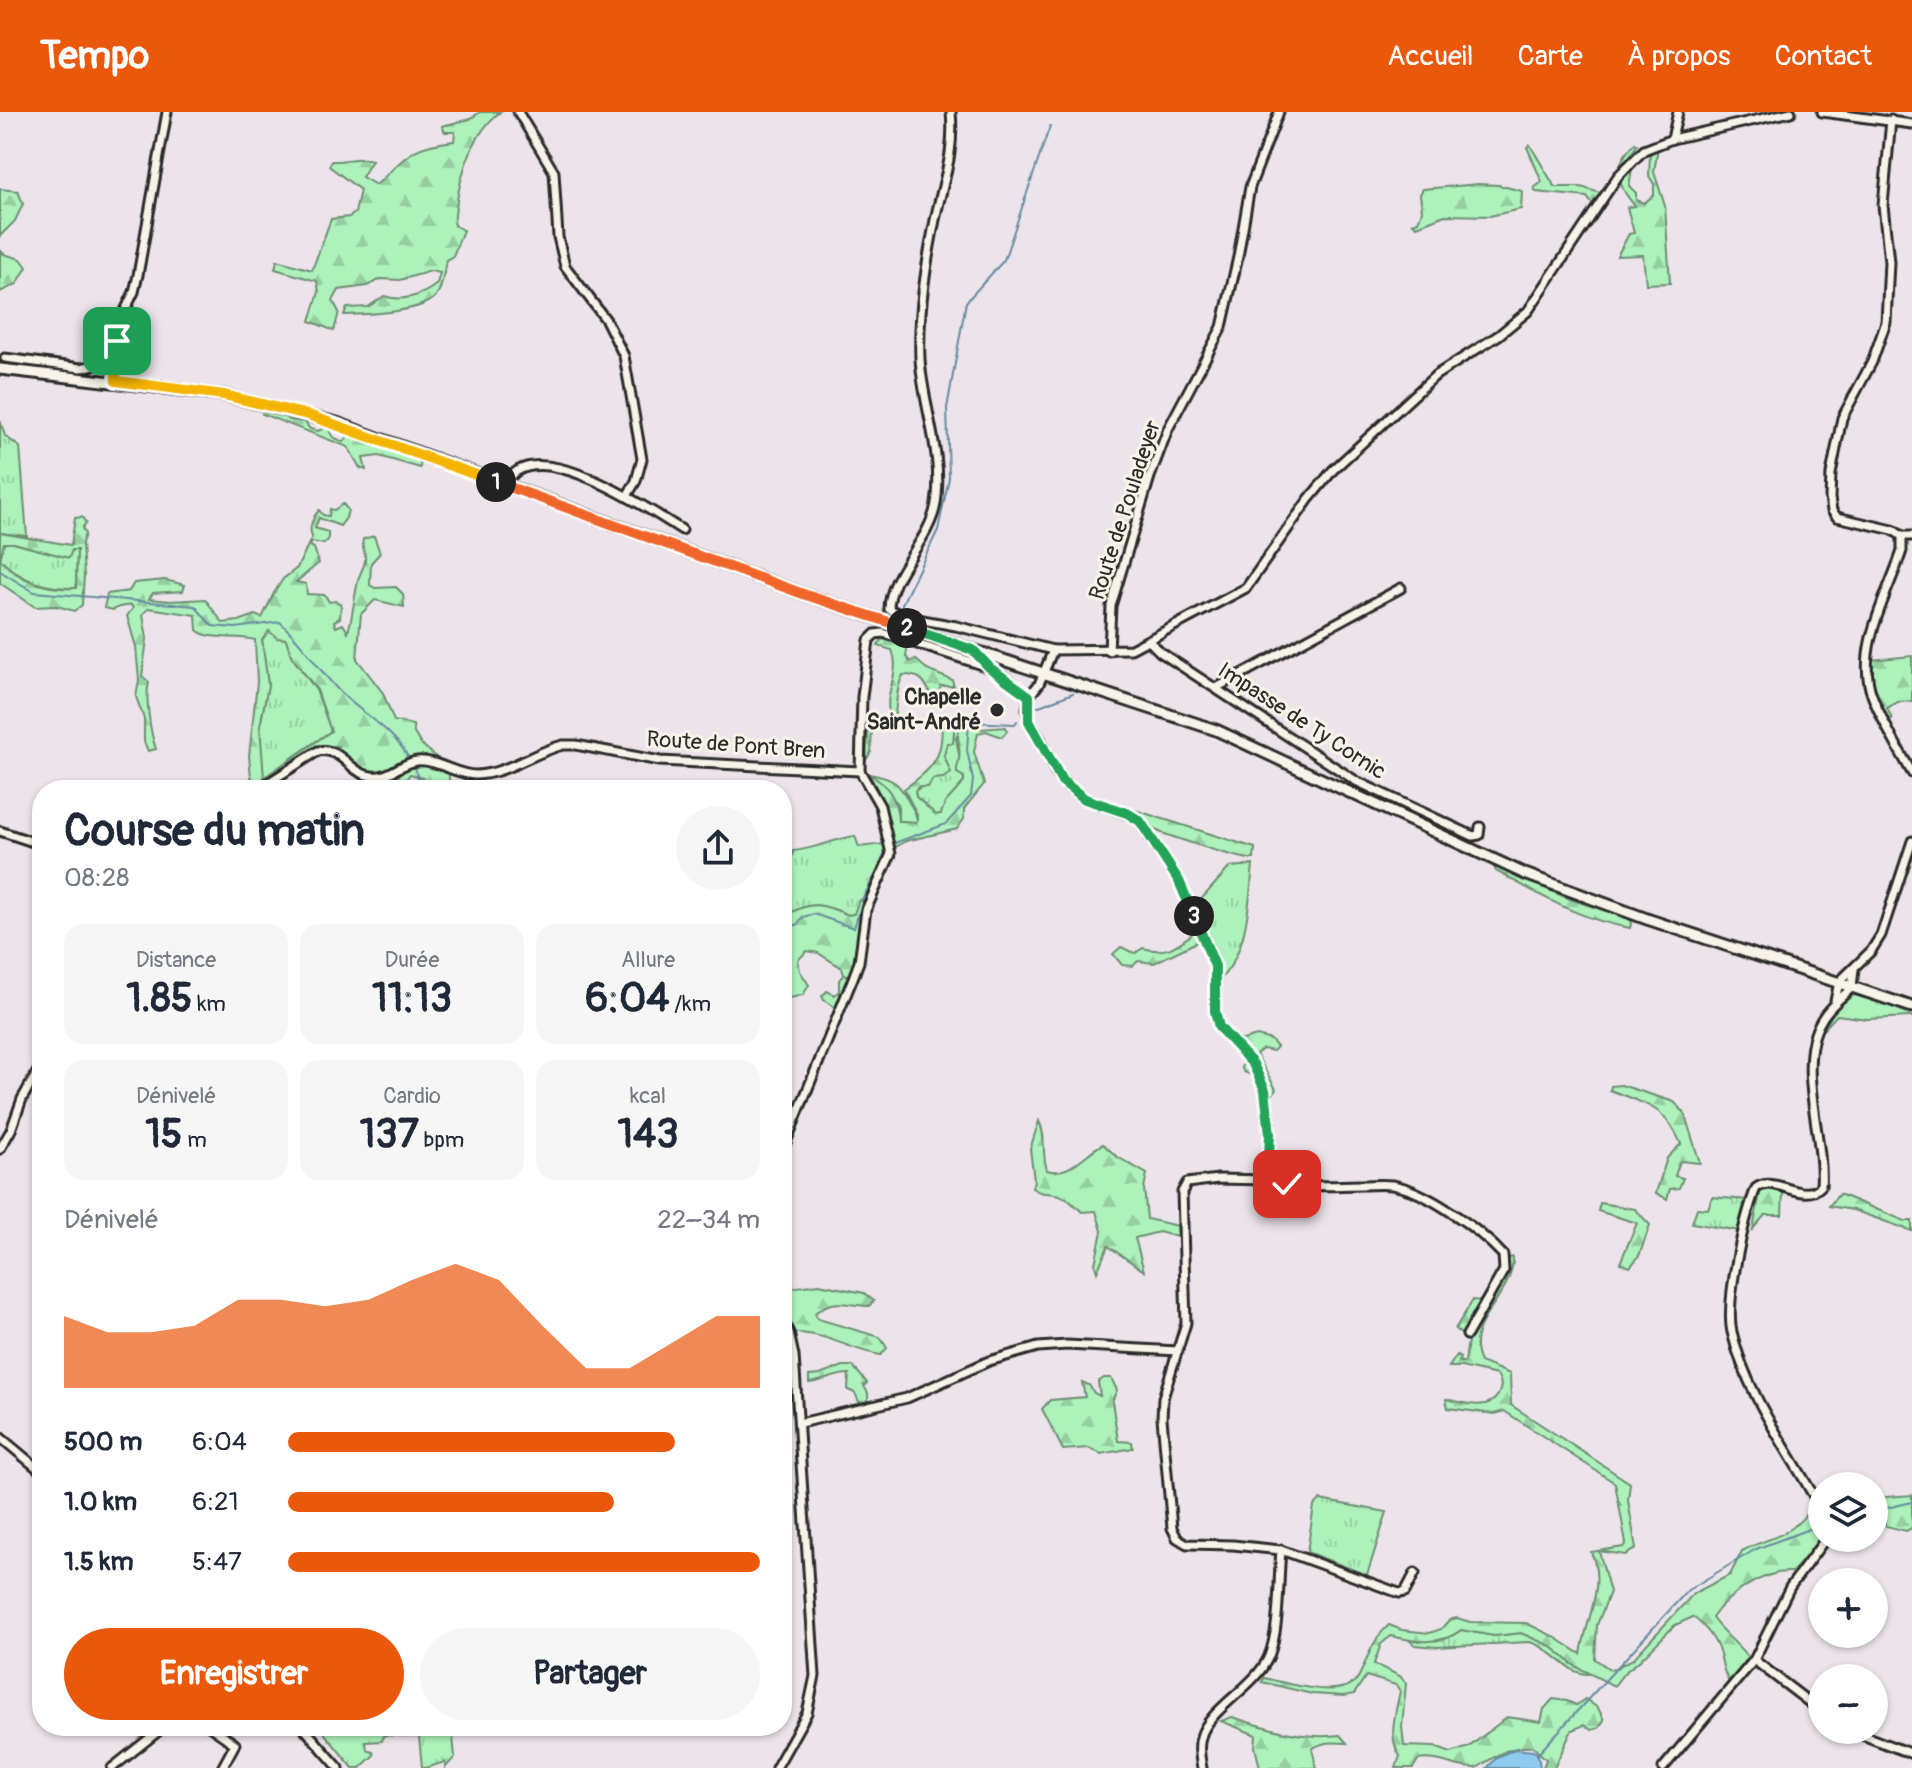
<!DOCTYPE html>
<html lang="fr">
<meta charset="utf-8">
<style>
body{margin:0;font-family:Pangolin,sans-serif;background:#f6f6f7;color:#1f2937;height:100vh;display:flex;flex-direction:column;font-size:30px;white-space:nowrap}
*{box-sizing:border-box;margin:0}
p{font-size:26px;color:#747a83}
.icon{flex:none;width:44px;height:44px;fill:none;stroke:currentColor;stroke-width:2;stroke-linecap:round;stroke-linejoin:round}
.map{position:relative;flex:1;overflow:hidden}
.drawer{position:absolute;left:32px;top:668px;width:760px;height:956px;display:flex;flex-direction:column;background:#fff;border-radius:32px;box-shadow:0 2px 6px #0004}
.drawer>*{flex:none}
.buttons{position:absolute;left:1808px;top:1360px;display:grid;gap:16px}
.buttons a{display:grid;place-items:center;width:80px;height:80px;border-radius:50%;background:#fff;box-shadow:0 2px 6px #0004;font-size:40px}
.pin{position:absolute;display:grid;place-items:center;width:68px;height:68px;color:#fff;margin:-34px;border-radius:16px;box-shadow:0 4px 12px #0006}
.km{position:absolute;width:40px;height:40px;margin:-20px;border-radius:50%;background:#222;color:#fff;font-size:22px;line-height:40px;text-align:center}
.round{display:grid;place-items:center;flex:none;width:84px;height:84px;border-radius:42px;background:#f6f6f7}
.head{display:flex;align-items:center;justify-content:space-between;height:136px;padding:0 32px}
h1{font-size:44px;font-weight:700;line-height:60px}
.stats{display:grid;grid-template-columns:repeat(3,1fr);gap:12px;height:136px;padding:8px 32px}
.stats div{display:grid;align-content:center;border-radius:20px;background:#f6f6f7;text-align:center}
.stats b{font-size:40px;font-weight:700}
.stats small{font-size:22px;font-weight:400}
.stats p{font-size:22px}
.chart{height:224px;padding:16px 32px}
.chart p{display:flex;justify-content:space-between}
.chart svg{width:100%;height:144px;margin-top:8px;fill:#ea580c;opacity:.7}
.cta{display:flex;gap:16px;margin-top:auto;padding:16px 32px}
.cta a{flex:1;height:92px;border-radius:48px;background:#ea580c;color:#fff;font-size:32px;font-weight:700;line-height:92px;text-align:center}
.cta a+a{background:#f6f6f7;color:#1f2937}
ul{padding:0 32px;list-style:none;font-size:26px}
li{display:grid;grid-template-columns:128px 96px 1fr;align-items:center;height:60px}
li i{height:20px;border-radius:10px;background:#ea580c}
header{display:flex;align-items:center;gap:48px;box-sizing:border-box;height:112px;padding:0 40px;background:#ea580c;color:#fff}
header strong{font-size:38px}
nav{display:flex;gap:44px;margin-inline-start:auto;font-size:28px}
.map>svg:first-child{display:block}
.grass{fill:url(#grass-tufts);stroke:#6c8e73;stroke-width:2}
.forest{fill:url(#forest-firs);stroke:#6c8e73;stroke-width:2;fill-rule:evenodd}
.water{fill:#8fcbef;stroke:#678ba1;stroke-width:2}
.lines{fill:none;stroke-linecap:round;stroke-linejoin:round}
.stream{stroke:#678ba1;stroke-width:2}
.minor-casing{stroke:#2b2b2b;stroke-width:13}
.major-casing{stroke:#2b2b2b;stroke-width:15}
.minor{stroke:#f7f3e8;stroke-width:7}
.major{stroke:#f7f3e8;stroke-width:9}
.split-1-casing{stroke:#fff;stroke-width:16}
.split-2-casing{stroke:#fff;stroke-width:16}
.split-3-casing{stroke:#fff;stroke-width:16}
.split-4-casing{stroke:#fff;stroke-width:16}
.split-1{stroke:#f5b400;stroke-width:10}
.split-2{stroke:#f0652b;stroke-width:10}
.split-3{stroke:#22a559;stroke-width:10}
.split-4{stroke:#22a559;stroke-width:10}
.poi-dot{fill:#2b2b2b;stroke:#f7f3e8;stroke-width:3}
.labels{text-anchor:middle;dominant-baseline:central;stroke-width:6;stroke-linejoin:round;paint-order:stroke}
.street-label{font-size:22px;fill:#2b2b2b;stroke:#f7f3e8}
.poi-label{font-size:22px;font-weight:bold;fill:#2b2b2b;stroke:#f7f3e8;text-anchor:end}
</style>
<header>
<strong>Tempo</strong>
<nav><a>Accueil</a><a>Carte</a><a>À propos</a><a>Contact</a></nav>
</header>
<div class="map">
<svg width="1912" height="1656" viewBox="0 0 1912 1656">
<defs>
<pattern id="grass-tufts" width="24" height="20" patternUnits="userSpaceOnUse" patternTransform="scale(2)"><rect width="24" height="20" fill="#adf1bb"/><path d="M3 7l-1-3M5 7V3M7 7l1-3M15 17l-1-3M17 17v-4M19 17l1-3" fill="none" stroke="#95cfa1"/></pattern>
<pattern id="forest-firs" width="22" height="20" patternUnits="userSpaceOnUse" patternTransform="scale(2)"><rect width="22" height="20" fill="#adf1bb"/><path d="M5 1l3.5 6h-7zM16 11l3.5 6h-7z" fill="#95cfa1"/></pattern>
</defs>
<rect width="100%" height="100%" fill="#ede4eb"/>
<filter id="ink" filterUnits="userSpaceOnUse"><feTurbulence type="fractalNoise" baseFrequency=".0125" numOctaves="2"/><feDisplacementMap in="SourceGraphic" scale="16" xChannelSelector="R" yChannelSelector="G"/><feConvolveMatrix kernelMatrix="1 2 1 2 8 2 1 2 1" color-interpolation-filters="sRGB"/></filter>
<g filter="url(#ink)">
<!-- grass -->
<g class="grass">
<polygon points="0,308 5,324 20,335 27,424 0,421"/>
<path d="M4 431H13L40 438H77L76 476C47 477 20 469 0 447Z"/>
<polygon points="269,519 286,527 292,545 316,578 331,619 263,666 260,614 268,573 262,527"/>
<polygon points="950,605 963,609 956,626 964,670 951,685 941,702 936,703 916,685 915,679 933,667 947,650 943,644 946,630 953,630 955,609"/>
<path d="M869 662C893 666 900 671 910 692 914 699 917 702 917 710L898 709V692Z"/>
<path d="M855 724 859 735 884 732C890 757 863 779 854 802L849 803C833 797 818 789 801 796 794 799 790 802 782 803V747L793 743V739C815 737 834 727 855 724Z"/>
<path d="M1253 753C1249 789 1248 838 1222 865L1217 842 1196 793 1230 755Z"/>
<polygon points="1854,883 1891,893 1912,905 1867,907 1837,903 1823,918 1836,896"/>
<polygon points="1712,1085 1748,1088 1740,1119 1692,1111 1697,1096 1708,1097"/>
<polygon points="1320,1388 1387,1400 1367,1463 1307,1440 1314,1394"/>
<path d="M1461 1518 1494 1524 1521 1521 1551 1534 1575 1554 1592 1561C1571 1568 1553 1535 1529 1530L1437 1535 1415 1533 1409 1528C1432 1525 1439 1535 1461 1518Z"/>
<polygon points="324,1614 452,1614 455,1645 445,1656 445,1650 425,1656 422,1655 419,1625 384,1623 382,1629 366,1630 367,1638 373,1640 374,1643 360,1656 353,1656 325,1622"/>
</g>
<!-- forest -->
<g class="forest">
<path d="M480 0H500C468 25 457 74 454 113L463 118 453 144 446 148C444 159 443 175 436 184 422 201 366 202 344 203L347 196 368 195 384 184C402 190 422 184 437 172L440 161 431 159 400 168 381 167 367 174 339 178 333 189 339 200 334 219 310 209 319 180 317 169 275 157 277 148 312 158 331 107 349 105 355 101 360 78 329 54 332 49C346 50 358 44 372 48L362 65 376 73C407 44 409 34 454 29L455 20H445L442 14 470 7Z"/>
<path d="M1635 31 1637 33 1625 52 1632 57 1629 74 1636 81V88L1644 91 1654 83V72L1649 64 1650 40 1658 35 1654 60 1665 94 1670 171 1646 172 1643 143 1617 144 1629 122 1634 121 1627 95 1635 94C1615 71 1612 54 1635 31Z"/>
<polygon points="1530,33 1555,75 1581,75 1600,81 1600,86 1594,95 1587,85 1536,80 1534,76 1542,70 1527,35"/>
<polygon points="1479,72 1498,73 1522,79 1521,97 1490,104 1445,103 1417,114 1413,111 1418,109 1422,99 1420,82 1423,77"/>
<polygon points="0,77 18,79 23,92 15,109 0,124"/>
<polygon points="0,138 4,142 21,147 27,155 17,172 0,180"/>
<polygon points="263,298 286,304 289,308 304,309 310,317 318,319 327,315 333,325 343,330 347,327 346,323 355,324 407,342 408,345 421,348 420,356 379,344 363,346 366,358 360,356 348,335 262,302"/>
<path d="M343 392 348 398 346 406 340 414 319 406 315 416 328 420V428L324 432 312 430 310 434 314 436 319 451 296 470 306 472 307 482 325 483 329 490 335 489 341 492 340 506 334 509 336 515 343 512 348 520C353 503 354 486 358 469 359 461 366 454 365 445 365 437 361 436 363 427L374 424 380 441 371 451 370 473 375 476 396 475 403 482 404 495 375 488 361 502 357 547 383 581 394 609 413 613 414 621 420 631 436 645 435 649 414 645C377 664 368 671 337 634L323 635C319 643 280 668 268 678H244L252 675 249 644 257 570 255 528C238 523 208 529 197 518L196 503 149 496 143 502 147 527 142 564 149 570C145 586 150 620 156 637L148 639 144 630V607L136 585 139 568 136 535 127 504 133 496 131 493 119 495 113 498 104 496 107 482 129 479 134 471 165 468 185 473 183 479 153 481 149 487 171 489 205 487 223 511 239 509 255 503 262 506 274 481 283 467 297 456 312 425C308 416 313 405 319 398L323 403 329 404 330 397 334 398ZM269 519 277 526 286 527 292 545 317 578 331 619 264 666 260 614 268 573 262 528Z"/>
<path d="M82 405 86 411 82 416 85 422 82 431 84 464 82 493 74 499 57 494 35 495 0 471V421L71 433 75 406ZM14 431 69 446 72 438H77L76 476C47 478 19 469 0 447L4 431Z"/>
<path d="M883 526 897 527 908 533 906 544 910 550 915 547 929 559 952 568 954 574H941L937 586 931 583C924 568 921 563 903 563 894 580 898 598 892 615H872L871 640 866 648 869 604 890 607C882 579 902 564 892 538L878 534Z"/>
<polygon points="1912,544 1912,589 1898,590 1887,596 1892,607 1888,609 1872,580 1870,548"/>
<path d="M969 603 981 617 1006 615 1007 619 1002 625 986 619 978 621 974 640 984 672 964 697V707L957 717 906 729 894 736 882 686 869 662C889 674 897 686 898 709L917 710V703L904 677C933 656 945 645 941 607L950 605 955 609 953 631H947L944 644 951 661 943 666 933 667 928 675H918L915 679 916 685 936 703 941 702 945 691 964 670V665L957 661C956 657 958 653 959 648 962 628 950 622 969 603Z"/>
<path d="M417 652 436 654 449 660V670L456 674V678H411L412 672 423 666 410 662 399 678H394C397 662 402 657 417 652Z"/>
<path d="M1138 699 1255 736 1254 747C1243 749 1169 724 1155 718 1148 715 1143 705 1138 699Z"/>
<path d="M1492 752 1567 786 1632 808 1630 816C1575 806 1545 785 1496 759Z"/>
<path d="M859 788 865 790 857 846 851 862 846 863 849 868 839 894 835 896 824 888 822 884 827 879 835 883 839 879V868L844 863 842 856 818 841 807 839 798 848 800 859 809 873 803 883 791 886 782 881V803C790 802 794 799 801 796 818 789 833 797 849 803L854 802Z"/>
<path d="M1195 820 1199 829 1154 851 1138 849 1133 854 1122 853 1113 842 1121 835 1135 841 1143 836C1167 843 1176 834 1195 820Z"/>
<polygon points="1257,924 1271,928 1277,935 1273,939 1263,937 1256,942 1276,977 1272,984 1257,973 1254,964 1244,960 1241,955 1250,943 1239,929"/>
<path d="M1621 973 1674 990 1684 1000 1700 1051 1680 1049 1675 1064 1683 1066 1679 1076 1670 1077 1667 1087 1656 1081 1667 1046 1681 1032C1664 993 1647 993 1610 978L1611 974Z"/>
<path d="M1039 1009C1047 1025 1041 1041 1047 1058 1070 1065 1084 1041 1103 1032L1116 1044 1147 1062 1144 1076 1147 1107 1178 1114 1177 1125 1159 1120 1135 1126 1144 1159 1108 1134 1097 1160 1095 1152 1102 1119 1096 1099 1083 1100C1075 1095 1069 1086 1059 1083 1047 1080 1042 1083 1032 1076L1034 1068 1030 1037Z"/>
<polygon points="1766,1076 1783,1080 1782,1103 1765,1103 1753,1117 1760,1081"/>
<polygon points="1839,1082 1905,1109 1912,1109 1912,1119 1853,1098 1829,1094"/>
<polygon points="1600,1091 1635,1097 1650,1113 1639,1144 1630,1155 1620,1151 1637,1111 1598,1099"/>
<path d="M1513 1145C1514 1186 1461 1210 1480 1250L1510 1262 1511 1293 1630 1371 1628 1388 1636 1437 1625 1443 1599 1439 1610 1480 1597 1513 1595 1547 1611 1558 1633 1547 1694 1481 1730 1463 1742 1439C1768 1425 1788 1426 1807 1401L1816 1405 1822 1423 1813 1438 1792 1460C1764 1458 1727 1483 1712 1506 1725 1524 1744 1536 1755 1555L1743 1569 1728 1568C1723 1560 1723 1552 1720 1543 1716 1527 1706 1515 1693 1505L1675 1513 1639 1549 1624 1561 1614 1574 1575 1554 1551 1534 1521 1521 1494 1524 1461 1518C1440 1534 1415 1530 1391 1524L1381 1532 1374 1552 1400 1564 1406 1571 1402 1615 1404 1634 1435 1635 1451 1641 1469 1635 1507 1605 1541 1610 1544 1597 1553 1587 1567 1589 1576 1593 1585 1587 1598 1596 1604 1608 1599 1616 1592 1618 1584 1613 1572 1618 1554 1656H1543L1546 1647 1533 1635C1517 1634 1505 1638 1491 1647 1485 1650 1481 1655 1475 1656 1454 1656 1438 1644 1418 1648L1413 1656H1396L1400 1644C1387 1626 1396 1599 1400 1579L1396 1573 1366 1564 1354 1582 1344 1584 1312 1582 1262 1570 1264 1566C1288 1571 1348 1591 1360 1562 1368 1544 1374 1526 1389 1513L1402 1518 1430 1521 1441 1517 1449 1508 1457 1506 1470 1510 1526 1511 1553 1524 1581 1542C1586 1507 1606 1474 1591 1440L1623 1435 1626 1431 1615 1371 1504 1299 1494 1302 1448 1296 1446 1287C1462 1290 1488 1300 1498 1283 1502 1275 1502 1270 1497 1263L1461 1255H1449L1457 1243 1460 1246 1459 1250H1465L1468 1228 1455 1217 1473 1188 1480 1189C1489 1177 1498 1163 1502 1148Z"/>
<path d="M819 1172 864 1181 874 1189 869 1194C846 1193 834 1185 815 1201L818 1207 880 1225 887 1236 881 1243C852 1239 827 1221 795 1221L782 1198V1177Z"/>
<path d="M843 1254H853L867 1271 864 1274 868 1281V1289L859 1290 855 1281 848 1278 849 1262C835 1262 823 1270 809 1271V1264L820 1263Z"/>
<polygon points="1104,1266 1111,1266 1117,1278 1112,1289 1118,1329 1132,1330 1133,1336 1101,1342 1089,1336 1063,1338 1042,1297 1050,1288 1085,1285 1082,1270 1089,1273 1094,1281 1100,1284 1098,1270"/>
<polygon points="1912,1383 1912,1416 1906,1419 1886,1414 1881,1406 1874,1404 1874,1386"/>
<path d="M1232 1605C1267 1616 1302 1628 1340 1623L1347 1631C1334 1630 1323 1629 1312 1637L1317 1656H1260L1255 1635 1256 1623 1221 1609Z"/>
</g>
<!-- water -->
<polygon class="water" points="1515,1637 1533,1639 1538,1642 1540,1656 1487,1656 1497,1645"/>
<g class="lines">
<!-- stream -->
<g class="stream">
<path d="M0 459 34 480 195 494 212 514 235 516 280 510C304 532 319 559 342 582 364 603 395 619 409 647"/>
<polyline points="902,499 902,492 938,418 949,366 947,296 966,190 1004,148 1050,14"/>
<polyline points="1029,598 1073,581"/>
<polyline points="413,653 423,678"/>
<polyline points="892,732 946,712 971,684 973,668 967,638 969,610 1015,612 1017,609"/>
<polyline points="782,819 798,812 803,805 814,802 854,816 864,784 879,756 887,735"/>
<polyline points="1874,1399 1912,1390"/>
<polyline points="1537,1643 1688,1478 1756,1437 1822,1412"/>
</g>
<!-- minor casing -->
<g class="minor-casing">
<g id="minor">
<polyline points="518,0 554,60 558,125 565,154 606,208 624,244 642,347 636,369 627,384"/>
<path d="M951 0C955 42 943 69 935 108 926 153 918 201 920 247 923 295 944 344 936 392 930 429 889 462 889 497L906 505 956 514 1053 538"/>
<polyline points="1822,0 1912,12"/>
<polyline points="1891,8 1883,93 1889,150 1886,210 1872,250 1842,306 1831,362 1830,386 1832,399 1837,405 1893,418 1902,424 1912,424"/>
<polyline points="1672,27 1678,0"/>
<polyline points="5,246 81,256 116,248"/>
<polyline points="116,269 120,209 134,180 138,163 167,0"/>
<path d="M505 374C530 316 650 398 682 418"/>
<path d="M1902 424V439C1888 482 1855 537 1872 583 1882 610 1898 636 1912 661"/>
<polyline points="1149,529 1160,540 1356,669 1473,724 1479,723 1480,715"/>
<polyline points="1109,539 1111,494 1150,365 1168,317 1222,215 1238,145 1250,75 1279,0"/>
<polyline points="1216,576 1401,476"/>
<path d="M257 678 318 639C342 635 349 661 371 664 389 667 400 651 417 649 437 647 455 663 476 663 506 662 534 640 563 633H576L660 649 860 659"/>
<polyline points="0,719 42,733"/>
<polyline points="1835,889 1839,870 1871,839 1881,823 1912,729"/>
<polyline points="0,1037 11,1018 22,987 42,952"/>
<polyline points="782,1040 853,866 859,850 866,798 891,742 880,694 860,659 862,585 869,528 875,522 883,521 985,554 1002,563 1029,584"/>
<path d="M1268 1068C1298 1075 1330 1074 1361 1073 1371 1073 1382 1072 1392 1073 1426 1078 1480 1118 1503 1143L1504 1158 1467 1223"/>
<polyline points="800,1311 907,1286 989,1249 1038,1235 1067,1233 1178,1239"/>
<polyline points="0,1325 42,1360"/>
<path d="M1822 1399C1791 1341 1747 1285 1732 1220 1725 1189 1744 1106 1756 1076 1776 1062 1803 1093 1821 1074 1825 1025 1794 951 1822 907 1830 893 1842 886 1852 875L1854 857"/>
<polyline points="1281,1438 1399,1481 1405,1480 1415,1461"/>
<polyline points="1754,1548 1822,1600"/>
<polyline points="209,1614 235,1632 222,1656"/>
<polyline points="302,1614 339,1656"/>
<polyline points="1849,1618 1912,1642"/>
<polyline points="112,1656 165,1614"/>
<polyline points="776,1656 807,1601 815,1564 794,1244 789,1221 782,1205"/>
<path d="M1202 1656C1200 1646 1198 1634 1201 1625 1209 1596 1256 1575 1269 1544 1280 1516 1278 1469 1281 1438L1233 1433 1187 1432 1177 1426 1172 1416 1162 1306 1163 1286 1186 1211 1182 1080 1187 1071 1218 1067 1268 1068 1270 1022 1265 978 1253 952 1219 915 1215 899 1216 863 1213 847 1179 769 1137 706 1085 687 1067 674 1056 661 1040 626 1030 611 1027 597 1029 584 1039 572 1053 538 1131 537 1246 476 1309 387 1333 358 1436 263 1499 223 1528 199 1618 64 1644 38 1672 27 1791 0"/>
<polyline points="1663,1656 1754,1548 1790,1475 1826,1426"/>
</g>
</g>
<!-- major casing -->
<g class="major-casing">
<polyline id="major" points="0,257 224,283 337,311 806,483 1216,618 1525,762 1647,807 1912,895"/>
</g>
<!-- minor -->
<use href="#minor" class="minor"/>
<!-- major -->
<use href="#major" class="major"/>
</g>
</g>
<g class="lines" filter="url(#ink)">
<!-- split-1 casing -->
<g class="split-1-casing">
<polyline id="split-1" points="117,229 116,269 224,283 308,303 496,370"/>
</g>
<!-- split-2 casing -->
<g class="split-2-casing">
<polyline id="split-2" points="496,370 806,483 907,516"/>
</g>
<!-- split-3 casing -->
<g class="split-3-casing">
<polyline id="split-3" points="907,516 973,538 990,556 1029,584 1029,609 1062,669 1085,687 1127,701 1140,709 1179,769 1194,804"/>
</g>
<!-- split-4 casing -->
<g class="split-4-casing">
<polyline id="split-4" points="1194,804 1215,854 1215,899 1219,915 1253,952 1265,978 1270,1022 1268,1068 1287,1072"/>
</g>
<!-- split-1 -->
<use href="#split-1" class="split-1"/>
<!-- split-2 -->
<use href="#split-2" class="split-2"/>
<!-- split-3 -->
<use href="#split-3" class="split-3"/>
<!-- split-4 -->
<use href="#split-4" class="split-4"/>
</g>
<!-- markers -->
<circle class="poi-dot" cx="997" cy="598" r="8"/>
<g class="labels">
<!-- street labels -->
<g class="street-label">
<text transform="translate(1125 398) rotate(-72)">Route de Pouladeyer</text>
<text transform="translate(1302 609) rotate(33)">Impasse de Ty Cornic</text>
<text transform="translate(736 633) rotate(4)">Route de Pont Bren</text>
</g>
<!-- poi labels -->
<g class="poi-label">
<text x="981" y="585">Chapelle<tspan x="981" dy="25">Saint-André</tspan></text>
</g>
</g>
</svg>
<div class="buttons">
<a><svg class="icon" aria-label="layers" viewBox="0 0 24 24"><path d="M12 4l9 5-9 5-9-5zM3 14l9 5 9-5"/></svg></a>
<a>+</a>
<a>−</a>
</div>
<div class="pin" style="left:117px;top:229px;background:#1e9e55"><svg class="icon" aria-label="arrive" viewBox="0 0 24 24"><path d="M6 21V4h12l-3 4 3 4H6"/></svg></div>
<div class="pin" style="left:1287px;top:1072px;background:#d93025"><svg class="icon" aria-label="check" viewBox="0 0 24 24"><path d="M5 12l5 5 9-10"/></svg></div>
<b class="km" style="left:496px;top:370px">1</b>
<b class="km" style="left:907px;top:516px">2</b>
<b class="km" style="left:1194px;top:804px">3</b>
<section class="drawer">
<div class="head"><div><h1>Course du matin</h1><p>08:28</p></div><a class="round"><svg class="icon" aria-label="share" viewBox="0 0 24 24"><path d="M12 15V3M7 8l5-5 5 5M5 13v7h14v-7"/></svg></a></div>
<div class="stats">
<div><p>Distance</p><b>1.85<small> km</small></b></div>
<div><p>Durée</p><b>11:13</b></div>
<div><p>Allure</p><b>6:04<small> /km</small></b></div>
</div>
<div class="stats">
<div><p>Dénivelé</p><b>15<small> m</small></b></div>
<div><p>Cardio</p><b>137<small> bpm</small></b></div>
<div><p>kcal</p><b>143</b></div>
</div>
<div class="chart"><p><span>Dénivelé</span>22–34 m</p>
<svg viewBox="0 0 160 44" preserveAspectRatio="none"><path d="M0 44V22L10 27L20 27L30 25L40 17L50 17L60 19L70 17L80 11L90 6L100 11L110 25L120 38L130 38L140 30L150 22L160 22V44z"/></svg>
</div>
<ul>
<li><b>500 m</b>6:04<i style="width:82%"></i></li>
<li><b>1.0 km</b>6:21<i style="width:69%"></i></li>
<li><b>1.5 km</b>5:47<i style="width:100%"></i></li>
</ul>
<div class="cta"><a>Enregistrer</a><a>Partager</a></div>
</section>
</div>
